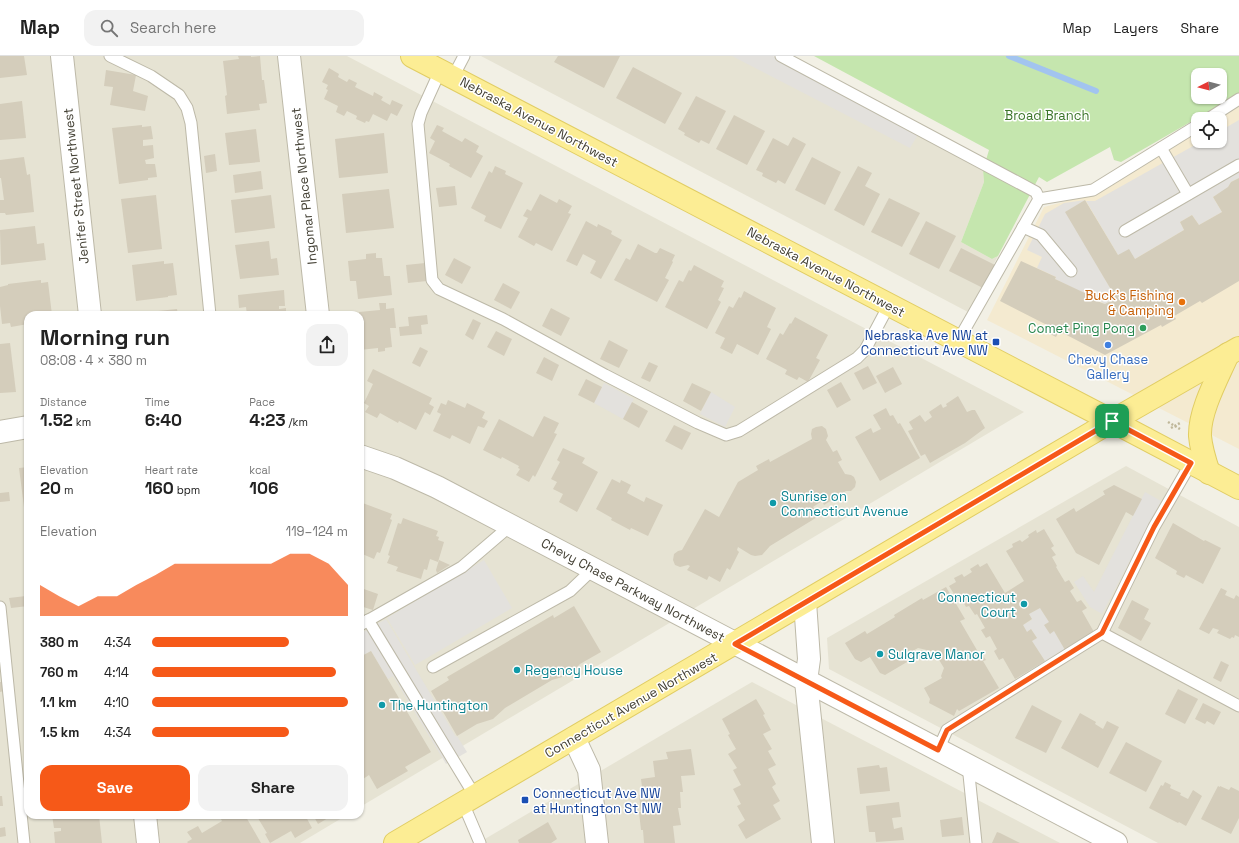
<!DOCTYPE html>
<meta charset="utf-8">
<style>
body{margin:0;font-family:"Space Grotesk",sans-serif;background:#f2f2f2;color:#222;height:100vh;display:flex;flex-direction:column;font-size:15px;white-space:nowrap}
*{box-sizing:border-box;margin:0}
p{font-size:13px;color:#767676}
.icon{flex:none;width:22px;height:22px;fill:none;stroke:currentColor;stroke-width:2;stroke-linecap:round;stroke-linejoin:round}
.map{position:relative;flex:1;overflow:hidden}
.panel{position:absolute;left:24px;top:255px;width:340px;height:508px;display:flex;flex-direction:column;background:#fff;border-radius:12px;box-shadow:0 1px 3px #0004}
.panel>*{flex:none}
.needle{width:26px;rotate:264deg}
.fabs{position:absolute;left:1191px;top:12px;display:grid;gap:8px}
.fabs a{display:grid;place-items:center;width:36px;height:36px;border-radius:8px;background:#fff;box-shadow:0 1px 3px #0004;font-size:20px}
.pin{position:absolute;display:grid;place-items:center;width:34px;height:34px;color:#fff;margin:-17px;border-radius:8px;box-shadow:0 2px 6px #0006}
.round{display:grid;place-items:center;flex:none;width:42px;height:42px;border-radius:12px;background:#f2f2f2}
.overview{display:flex;align-items:center;justify-content:space-between;height:68px;padding:0 16px}
h1{font-size:22px;font-weight:800;line-height:30px}
.figures{display:grid;grid-template-columns:repeat(3,1fr);gap:6px;height:68px;padding:4px 16px}
.figures div{display:grid;align-content:center}
.figures b{font-size:17px;font-weight:800}
.figures small{font-size:11px;font-weight:400}
.figures p{font-size:11px}
.chart{height:112px;padding:8px 16px}
.chart p{display:flex;justify-content:space-between}
.chart svg{width:100%;height:72px;margin-top:4px;fill:#f65918;opacity:.7}
.button{display:flex;gap:8px;margin-top:auto;padding:8px 16px}
.button a{flex:1;height:46px;border-radius:12px;background:#f65918;color:#fff;font-size:16px;font-weight:800;line-height:46px;text-align:center}
.button a+a{background:#f2f2f2;color:#222}
ul{padding:0 16px;list-style:none;font-size:13px}
li{display:grid;grid-template-columns:64px 48px 1fr;align-items:center;height:30px}
li i{height:10px;border-radius:5px;background:#f65918}
header{display:flex;align-items:center;gap:24px;box-sizing:border-box;height:56px;padding:0 20px;background:#fff;border-bottom:1px solid #e0e0e0}
header strong{font-size:19px}
nav{display:flex;gap:22px;margin-inline-start:auto;font-size:14px}
.search{width:280px;height:36px;background:#f2f2f2;display:flex;align-items:center;gap:10px;box-sizing:border-box;padding:0 14px;border-radius:12px;color:#767676;font-size:15px}
.map>svg:first-child{display:block}
.residential{fill:#e6e3d3}
.commercial{fill:#f4ead0}
.green{fill:#c5e6ae;fill-rule:evenodd}
.parking{fill:#e3e1dd}
.lines{fill:none;stroke-linecap:round;stroke-linejoin:round}
.stream{stroke:#a2c4ef;stroke-width:6}
.building{fill:#d4cdbb}
.service-casing{stroke:#bdb9a8;stroke-width:13}
.minor-casing{stroke:#bdb9a8;stroke-width:24}
.primary-casing{stroke:#e1cd64;stroke-width:24}
.path{stroke:#bfb799;stroke-width:2.5;stroke-dasharray:2 2;stroke-linecap:butt}
.service{stroke:#fff;stroke-width:11}
.minor{stroke:#fff;stroke-width:22}
.primary{stroke:#fced94;stroke-width:22}
.route-casing{stroke:#fff;stroke-width:8}
.route{stroke:#f65918;stroke-width:5}
.food-dot{fill:#e8710a;stroke:#fff;stroke-width:1.5}
.leisure-dot{fill:#2e9e5b;stroke:#fff;stroke-width:1.5}
.transit-dot{fill:#1a4fb4;stroke:#fff;stroke-width:1.5}
.shop-dot{fill:#3f7fe0;stroke:#fff;stroke-width:1.5}
.culture-dot{fill:#0f9aa8;stroke:#fff;stroke-width:1.5}
.labels{text-anchor:middle;dominant-baseline:central;stroke-width:3;stroke-linejoin:round;paint-order:stroke}
.park-label{font-size:13px;fill:#3b7529;stroke:#fff}
.street-label{font-size:13px;fill:#444135;stroke:#fff}
.food-label{font-size:13px;fill:#c56008;stroke:#fff;text-anchor:end}
.leisure-label{font-size:13px;fill:#27864d;stroke:#fff;text-anchor:end}
.transit-label{font-size:13px;fill:#164399;stroke:#fff;text-anchor:end}
.shop-label{font-size:13px;fill:#366cbe;stroke:#fff}
.culture-label{font-size:13px;fill:#0d838f;stroke:#fff;text-anchor:start}
</style>
<header>
<strong>Map</strong>
<div class="search"><svg class="icon" aria-label="search" viewBox="0 0 24 24"><circle cx="10" cy="10" r="6"/><path d="M15 15l6 6"/></svg>Search here</div>
<nav><a>Map</a><a>Layers</a><a>Share</a></nav>
</header>
<div class="map">
<svg width="1239" height="787" viewBox="0 0 1239 787">
<rect width="100%" height="100%" fill="#f2f0e5"/>
<!-- residential -->
<g class="residential">
<polygon points="0,0 347,0 1024,356 360,751 360,259 28,259 28,759 347,759 300,787 0,787"/>
<polygon points="481,0 768,0 983,114 984,126 961,186 992,203 998,200 968,256"/>
<polygon points="1126,410 1239,471 1239,787 1158,787 829,613 827,582"/>
<polygon points="752,626 1060,787 478,787"/>
</g>
<!-- commercial -->
<polygon class="commercial" points="1239,50 1239,393 987,264 1044,151 1101,136 1198,76 1198,85 1220,85 1220,63 1218,63"/>
<!-- green -->
<path class="green" d="M814 0H1239V38L1121 106 1114 104 1110 91 1047 126 1039 121 998 200 992 203 961 186 984 126 983 114 989 94ZM1198 19H1220V41H1198Z"/>
<!-- parking -->
<g class="parking">
<polygon points="732,0 773,0 919,77 910,92"/>
<polygon points="1239,64 1239,122 1231,126 1228,132 1213,141 1222,156 1199,169 1192,159 1180,166 1184,174 1135,203 1118,199 1086,145 1095,145 1202,85 1220,85 1220,75"/>
<polygon points="1085,144 1066,156 1116,242 1105,248 1055,223 1056,221 1037,212 1042,201 1027,194 1045,158 1064,147"/>
<polygon points="604,327 634,343 623,363 594,347"/>
<polygon points="711,336 735,351 725,371 700,358"/>
<polygon points="1145,436 1161,445 1102,558 1090,551 1074,526 1083,520 1094,536"/>
<polygon points="484,504 512,552 415,609 387,562"/>
<polygon points="1040,552 1049,566 1045,569 1054,575 1065,594 1045,605 1032,585 1037,582 1031,573 1027,576 1023,569 1032,564 1029,558"/>
<polygon points="386,563 456,681 457,680 467,696 446,708 393,620 388,623 371,595 360,601 360,578"/>
</g>
<g class="lines">
<!-- stream -->
<polyline class="stream" points="1009,0 1096,35"/>
</g>
<!-- building -->
<g class="building">
<polygon points="0,0 24,0 27,19 0,22"/>
<polygon points="238,0 251,0 251,1 260,0 262,24 264,24 267,47 259,48 260,54 227,58 225,40 227,39 223,5 239,3"/>
<polygon points="558,0 620,0 604,32 554,6"/>
<polygon points="633,11 682,37 665,68 616,42"/>
<polygon points="329,12 339,18 338,21 347,26 349,23 357,27 355,31 373,40 374,36 383,41 381,44 390,49 392,44 403,49 397,60 391,57 387,65 373,58 369,66 366,65 365,67 356,63 357,60 347,55 344,60 336,56 338,50 324,43 328,34 326,33 328,29 322,26"/>
<polygon points="106,14 136,19 133,35 148,40 145,55 110,49 113,31 104,30"/>
<polygon points="696,40 726,55 709,88 701,84 699,87 684,79 685,77 678,73"/>
<polygon points="22,45 26,82 0,84 0,48"/>
<polygon points="734,59 765,75 747,109 716,93"/>
<polygon points="142,69 142,71 151,70 153,83 143,84 143,90 153,89 154,102 145,104 146,108 155,108 157,121 148,122 148,124 119,128 112,72"/>
<polygon points="437,69 444,72 442,75 462,86 465,82 479,90 476,96 483,100 471,122 449,110 450,108 429,97 435,85 430,82"/>
<polygon points="256,73 260,106 229,109 225,77"/>
<polygon points="384,77 388,117 339,122 335,83"/>
<polygon points="793,81 806,88 785,128 778,124 776,127 762,120 763,117 756,114 773,82 788,90"/>
<polygon points="215,98 217,115 206,117 204,100"/>
<polygon points="24,101 27,119 30,118 34,156 6,159 5,157 0,157 0,144 4,144 1,122 0,122 0,104"/>
<polygon points="812,101 841,116 825,149 795,134"/>
<polygon points="495,110 506,115 505,118 523,127 501,173 484,165 486,160 471,152 489,115 492,117"/>
<polygon points="858,110 872,117 865,130 880,138 864,170 834,154"/>
<polygon points="261,115 263,133 235,137 233,119"/>
<polygon points="1239,122 1239,225 1202,247 1200,245 1176,259 1174,260 1176,263 1162,271 1161,269 1105,299 1059,275 1056,281 1044,275 1047,269 1000,245 1021,205 1056,221 1055,223 1089,239 1089,241 1102,247 1105,248 1116,242 1065,156 1085,144 1118,199 1129,193 1135,203 1184,174 1180,166 1192,159 1199,169 1222,156 1213,141 1228,131 1231,126"/>
<polygon points="455,130 457,149 439,151 436,132"/>
<polygon points="389,133 394,172 346,177 342,138"/>
<polygon points="540,138 557,147 559,143 572,150 568,157 571,158 552,195 536,187 534,190 518,181 528,162 523,160 527,153 531,155"/>
<polygon points="156,139 162,193 128,197 121,143"/>
<polygon points="271,139 275,172 235,177 231,144"/>
<polygon points="889,142 920,157 902,191 871,176"/>
<polygon points="586,165 597,171 598,168 612,175 611,178 622,184 601,223 590,217 596,205 583,198 577,210 566,205"/>
<polygon points="926,165 956,180 939,213 909,198"/>
<polygon points="35,170 37,188 44,187 46,204 1,209 0,174"/>
<polygon points="269,185 271,203 277,202 279,219 240,223 235,189"/>
<polygon points="638,188 655,197 657,197 660,192 675,199 672,205 673,206 665,222 669,224 657,246 614,224 626,202 630,204"/>
<polygon points="961,192 995,209 983,232 949,215"/>
<polygon points="376,197 376,202 382,202 384,220 390,220 392,239 358,243 356,225 350,225 348,205 366,203 366,198"/>
<polygon points="454,202 471,211 462,228 445,219"/>
<polygon points="164,205 164,208 173,207 177,239 168,240 168,241 136,245 132,209"/>
<polygon points="425,207 427,225 408,227 406,209"/>
<polygon points="694,209 724,225 721,231 724,232 718,244 721,246 707,273 665,251 679,224 683,226 689,214 691,215"/>
<polygon points="41,224 41,227 48,226 52,259 28,259 28,268 11,271 10,267 2,268 0,250 0,231 8,229 8,228"/>
<polygon points="503,227 520,236 511,253 494,244"/>
<polygon points="284,234 285,250 279,250 279,253 286,252 286,259 247,259 246,251 239,252 238,239"/>
<polygon points="744,235 776,252 767,271 771,273 758,299 737,288 732,298 720,292 725,282 715,277 729,250 733,252 739,241 741,242"/>
<polygon points="379,247 386,247 386,253 394,252 396,272 390,272 392,291 385,292 385,295 378,296 378,292 360,294 359,256 380,254"/>
<polygon points="551,252 570,262 561,280 542,270"/>
<polygon points="177,253 178,259 130,259 130,258"/>
<polygon points="427,259 428,268 421,269 422,278 400,280 399,271 409,270 408,261"/>
<polygon points="795,261 828,279 816,302 820,304 808,326 799,321 797,324 785,318 787,314 766,303 780,277 783,279 790,267 791,268"/>
<polygon points="473,263 481,267 473,284 465,279"/>
<polygon points="496,275 512,283 504,300 487,291"/>
<polygon points="609,284 628,294 619,312 600,303"/>
<polygon points="10,287 16,336 0,337 0,288"/>
<polygon points="420,291 428,295 420,311 412,307"/>
<polygon points="544,301 559,309 552,325 536,317"/>
<polygon points="649,306 658,310 650,326 641,322"/>
<polygon points="868,310 877,327 863,334 854,317"/>
<polygon points="893,311 902,328 885,337 876,320"/>
<polygon points="373,313 432,342 429,348 434,351 430,359 425,356 416,374 399,365 398,367 380,357 377,362 365,356 369,350 364,347 373,328 367,325"/>
<polygon points="586,323 602,331 594,347 578,339"/>
<polygon points="841,326 851,344 837,352 827,334"/>
<polygon points="692,327 711,336 701,355 683,345"/>
<polygon points="958,340 967,356 972,354 975,354 985,372 965,387 930,407 925,398 921,400 908,375 913,373 909,366 920,359 925,366 932,361 929,356 941,348 943,352 947,350 946,348"/>
<polygon points="448,344 465,352 467,347 485,356 482,362 488,365 484,372 478,370 470,388 452,379 450,383 433,375 441,358 437,356 441,347 446,349"/>
<polygon points="632,346 648,355 639,372 623,363"/>
<polygon points="886,352 890,360 893,359 898,368 900,367 920,402 880,425 855,381 871,372 873,377 881,373 873,359"/>
<polygon points="544,360 559,367 554,377 557,378 535,421 533,419 529,426 516,419 520,413 518,412 519,410 502,401 501,403 483,394 499,363 533,381"/>
<polygon points="674,369 691,377 682,394 665,385"/>
<polygon points="822,370 826,373 828,380 826,384 833,396 837,394 842,404 838,406 845,418 851,419 854,421 856,426 855,431 851,435 846,435 824,449 822,445 813,451 819,460 770,490 762,499 755,500 751,499 738,491 737,494 739,496 730,514 727,512 720,526 709,520 707,524 687,514 690,510 688,509 680,511 675,509 673,504 674,498 678,495 682,494 705,453 719,461 738,426 758,414 756,410 769,403 770,406 812,383 811,378 812,373 816,371"/>
<polygon points="563,392 585,402 582,407 598,416 577,456 559,446 563,438 553,433 557,426 551,423 560,406 557,404"/>
<polygon points="28,411 28,451 24,451 19,412"/>
<polygon points="612,423 620,427 621,424 631,429 627,437 644,446 646,441 663,449 648,480 631,472 630,474 611,464 612,462 596,453"/>
<polygon points="1114,429 1142,443 1133,460 1126,456 1099,509 1076,497 1056,463 1074,452 1076,456 1104,439 1105,439 1103,435"/>
<polygon points="9,436 10,445 0,446 0,437"/>
<polygon points="360,446 392,458 390,463 392,464 380,497 377,496 374,503 360,497"/>
<polygon points="403,462 438,475 436,480 439,481 438,484 444,486 438,506 430,503 427,514 424,513 421,523 396,515 398,511 387,507 390,500 388,499 398,467 401,468"/>
<polygon points="1173,467 1204,485 1205,484 1221,492 1203,528 1186,519 1184,522 1176,518 1177,515 1155,502"/>
<polygon points="1044,473 1054,490 1051,492 1056,499 1052,501 1057,510 1056,511 1065,526 1069,524 1074,532 1070,535 1077,546 1081,544 1087,552 1082,555 1094,576 1065,594 1054,575 1050,578 1044,569 1049,566 1040,552 1029,558 1032,563 1023,569 1027,576 1031,573 1037,582 1032,585 1045,605 1015,623 1003,602 999,604 994,595 997,593 990,580 986,582 981,574 985,572 977,558 975,559 969,550 966,551 962,544 959,546 949,530 956,526 954,522 962,518 964,521 972,516 970,513 978,508 980,511 987,507 1005,537 1024,525 1006,495 1013,491 1012,488 1020,484 1022,486 1029,481 1028,479 1036,474 1037,477"/>
<polygon points="439,504 450,509 437,517 436,514"/>
<polygon points="946,531 965,563 960,565 981,601 983,600 986,604 983,605 999,632 959,655 957,653 954,660 929,647 930,643 924,632 942,622 941,620 944,612 933,594 931,595 918,592 904,600 907,606 885,619 880,617 870,601 861,606 855,603 845,587 865,575 867,578 895,561 894,559 922,542 923,544"/>
<polygon points="361,532 378,538 373,554 360,550"/>
<polygon points="1221,532 1227,535 1225,539 1234,543 1236,539 1239,541 1239,581 1235,579 1234,582 1232,581 1230,583 1217,577 1219,574 1213,572 1209,578 1199,573"/>
<polygon points="26,540 28,550 11,552 9,542"/>
<polygon points="1132,544 1149,553 1144,563 1151,567 1141,585 1118,572"/>
<polygon points="574,550 601,596 580,608 569,619 552,624 505,652 493,663 477,668 457,680 431,635 449,624 447,621 553,559 554,562"/>
<polygon points="371,595 431,696 405,711 408,715 377,733 369,719 360,725 360,601"/>
<polygon points="1221,605 1229,609 1221,626 1213,622"/>
<polygon points="0,626 3,626 4,635 0,636"/>
<polygon points="1178,633 1198,643 1185,668 1165,658"/>
<polygon points="756,643 765,658 763,659 771,674 763,678 772,693 768,695 776,709 768,713 776,728 772,731 780,745 773,749 781,763 746,783 738,769 745,764 737,750 741,748 733,733 741,729 733,714 737,712 728,698 736,693 728,679 730,678 722,663"/>
<polygon points="1203,647 1221,656 1214,669 1207,665 1205,668 1195,663"/>
<polygon points="1032,649 1062,665 1046,697 1015,682"/>
<polygon points="1080,657 1096,666 1095,668 1103,673 1107,665 1119,671 1098,712 1061,692"/>
<polygon points="1126,686 1162,705 1146,736 1109,717"/>
<polygon points="691,693 695,719 681,720 683,736 680,736 681,752 678,752 681,769 673,770 675,787 644,787 643,774 641,774 639,756 641,756 639,739 643,739 641,723 655,721 653,705 668,703 666,696"/>
<polygon points="879,709 880,712 887,711 890,735 860,738 857,712"/>
<polygon points="1165,726 1171,729 1170,732 1181,737 1180,739 1188,743 1193,734 1202,740 1186,770 1179,766 1178,767 1149,752 1161,729 1163,730"/>
<polygon points="1218,730 1220,731 1220,730 1229,734 1231,731 1239,735 1239,762 1231,778 1201,763"/>
<polygon points="0,740 2,740 3,750 0,750"/>
<polygon points="899,746 901,761 892,762 894,773 902,771 904,784 876,786 875,776 869,776 866,750"/>
<polygon points="52,759 99,759 102,787 55,787 54,776 61,775 61,772 54,772"/>
<polygon points="219,759 243,759 245,762 246,761 261,787 188,787 187,786 192,783 187,776 198,770 202,777 222,765"/>
<polygon points="256,759 305,759 312,772 295,782 291,775 270,787 265,778 267,777"/>
<polygon points="313,759 333,759 318,768"/>
<polygon points="962,761 964,779 942,781 940,764"/>
<polygon points="548,766 557,783 551,787 519,787 518,784"/>
<polygon points="5,771 6,780 0,781 0,772"/>
<polygon points="997,776 1000,777 1020,787 992,787"/>
</g>
<g class="lines">
<!-- service casing -->
<g class="service-casing">
<g id="service">
<polyline points="110,0 151,20 179,39 187,52 191,67 210,259"/>
<polyline points="781,0 1036,136 1039,143 958,285"/>
<polyline points="440,15 421,57 418,68 432,224 439,233 503,263 605,319 698,367 726,379 739,375 857,302 865,294 889,249"/>
<polyline points="453,21 464,0"/>
<polyline points="1208,63 1239,43"/>
<polyline points="1161,92 1188,138"/>
<polyline points="1039,143 1093,134 1198,69"/>
<polyline points="1023,171 1041,179 1071,215"/>
<polyline points="1125,175 1239,109"/>
<polyline points="0,551 24,787"/>
<polyline points="368,564 475,740"/>
<polyline points="360,569 462,511 510,470"/>
<polyline points="1102,577 1239,650"/>
<polyline points="433,611 570,535 593,513"/>
<polyline points="938,694 947,674 1102,577 1154,471 1191,407"/>
<polyline points="968,709 976,787"/>
<polyline points="463,747 480,787"/>
</g>
</g>
<!-- minor casing -->
<g class="minor-casing">
<g id="minor">
<polyline points="62,0 90,259"/>
<polyline points="289,0 318,259"/>
<polyline points="0,376 28,371"/>
<polyline points="360,400 395,412 437,431 1116,787"/>
<polyline points="805,546 809,603 806,625 823,787"/>
<polyline points="574,682 589,714 597,787"/>
<polyline points="145,759 148,787"/>
</g>
</g>
<!-- primary casing -->
<g class="primary-casing">
<g id="primary">
<polyline points="412,0 1112,365 1239,432"/>
<path d="M1209 417C1205 405 1201 393 1200 380 1199 355 1218 321 1228 298"/>
<polyline points="395,787 1112,365 1239,292"/>
</g>
</g>
<!-- path -->
<g class="path">
<polyline points="1168,366 1180,373"/>
<polyline points="1171,372 1180,367"/>
</g>
<!-- service -->
<use href="#service" class="service"/>
<!-- minor -->
<use href="#minor" class="minor"/>
<!-- primary -->
<use href="#primary" class="primary"/>
</g>
<g class="lines">
<!-- route casing -->
<g class="route-casing">
<polygon id="route" points="1112,365 1191,407 1154,471 1102,577 947,674 938,694 735,588"/>
</g>
<!-- route -->
<use href="#route" class="route"/>
</g>
<!-- markers -->
<circle class="food-dot" cx="1182" cy="246" r="4"/>
<circle class="leisure-dot" cx="1143" cy="272" r="4"/>
<g class="transit-dot">
<rect x="992" y="282" width="8" height="8" rx="2"/>
<rect x="521" y="740" width="8" height="8" rx="2"/>
</g>
<circle class="shop-dot" cx="1108" cy="289" r="4"/>
<g class="culture-dot">
<circle cx="773" cy="447" r="4"/>
<circle cx="1024" cy="548" r="4"/>
<circle cx="880" cy="598" r="4"/>
<circle cx="517" cy="614" r="4"/>
<circle cx="382" cy="649" r="4"/>
</g>
<g class="labels">
<!-- park labels -->
<g class="park-label">
<text x="1047" y="59">Broad Branch</text>
</g>
<!-- street labels -->
<g class="street-label">
<text transform="translate(539 66) rotate(28)">Nebraska Avenue Northwest</text>
<text transform="translate(76 130) rotate(-96)">Jenifer Street Northwest</text>
<text transform="translate(304 130) rotate(-96)">Ingomar Place Northwest</text>
<text transform="translate(826 216) rotate(28)">Nebraska Avenue Northwest</text>
<text transform="translate(633 534) rotate(28)">Chevy Chase Parkway Northwest</text>
<text transform="translate(631 649) rotate(-30)">Connecticut Avenue Northwest</text>
</g>
<!-- food labels -->
<g class="food-label">
<text x="1174" y="239">Buck's Fishing<tspan x="1174" dy="15">&amp; Camping</tspan></text>
</g>
<!-- leisure labels -->
<g class="leisure-label">
<text x="1135" y="272">Comet Ping Pong</text>
</g>
<!-- transit labels -->
<g class="transit-label">
<text x="988" y="279">Nebraska Ave NW at<tspan x="988" dy="15">Connecticut Ave NW</tspan></text>
<text x="533" y="737" text-anchor="start">Connecticut Ave NW<tspan x="533" dy="15">at Huntington St NW</tspan></text>
</g>
<!-- shop labels -->
<g class="shop-label">
<text x="1108" y="303">Chevy Chase<tspan x="1108" dy="15">Gallery</tspan></text>
</g>
<!-- culture labels -->
<g class="culture-label">
<text x="781" y="440">Sunrise on<tspan x="781" dy="15">Connecticut Avenue</tspan></text>
<text x="1016" y="541" text-anchor="end">Connecticut<tspan x="1016" dy="15">Court</tspan></text>
<text x="888" y="598">Sulgrave Manor</text>
<text x="525" y="614">Regency House</text>
<text x="390" y="649">The Huntington</text>
</g>
</g>
</svg>
<div class="fabs">
<a><svg class="needle" viewBox="-14 -14 28 28"><path d="M0-13l5 13h-10z" fill="#e53935"/><path d="M0 13l5-13h-10z" fill="#767676"/></svg></a>
<a><svg class="icon" aria-label="locate" viewBox="0 0 24 24"><circle cx="12" cy="12" r="6"/><path d="M12 2v4M12 18v4M2 12h4M18 12h4"/></svg></a>
</div>
<div class="pin" style="left:1112px;top:365px;background:#1e9e55"><svg class="icon" aria-label="arrive" viewBox="0 0 24 24"><path d="M6 21V4h12l-3 4 3 4H6"/></svg></div>
<section class="panel">
<div class="overview"><div><h1>Morning run</h1><p>08:08 · 4 × 380 m</p></div><a class="round"><svg class="icon" aria-label="share" viewBox="0 0 24 24"><path d="M12 15V3M7 8l5-5 5 5M5 13v7h14v-7"/></svg></a></div>
<div class="figures">
<div><p>Distance</p><b>1.52<small> km</small></b></div>
<div><p>Time</p><b>6:40</b></div>
<div><p>Pace</p><b>4:23<small> /km</small></b></div>
</div>
<div class="figures">
<div><p>Elevation</p><b>20<small> m</small></b></div>
<div><p>Heart rate</p><b>160<small> bpm</small></b></div>
<div><p>kcal</p><b>106</b></div>
</div>
<div class="chart"><p><span>Elevation</span>119–124 m</p>
<svg viewBox="0 0 160 44" preserveAspectRatio="none"><path d="M0 44V25L10 32L20 38L30 32L40 32L50 25L60 19L70 12L80 12L90 12L100 12L110 12L120 12L130 6L140 6L150 12L160 25V44z"/></svg>
</div>
<ul>
<li><b>380 m</b>4:34<i style="width:70%"></i></li>
<li><b>760 m</b>4:14<i style="width:94%"></i></li>
<li><b>1.1 km</b>4:10<i style="width:100%"></i></li>
<li><b>1.5 km</b>4:34<i style="width:70%"></i></li>
</ul>
<div class="button"><a>Save</a><a>Share</a></div>
</section>
</div>
